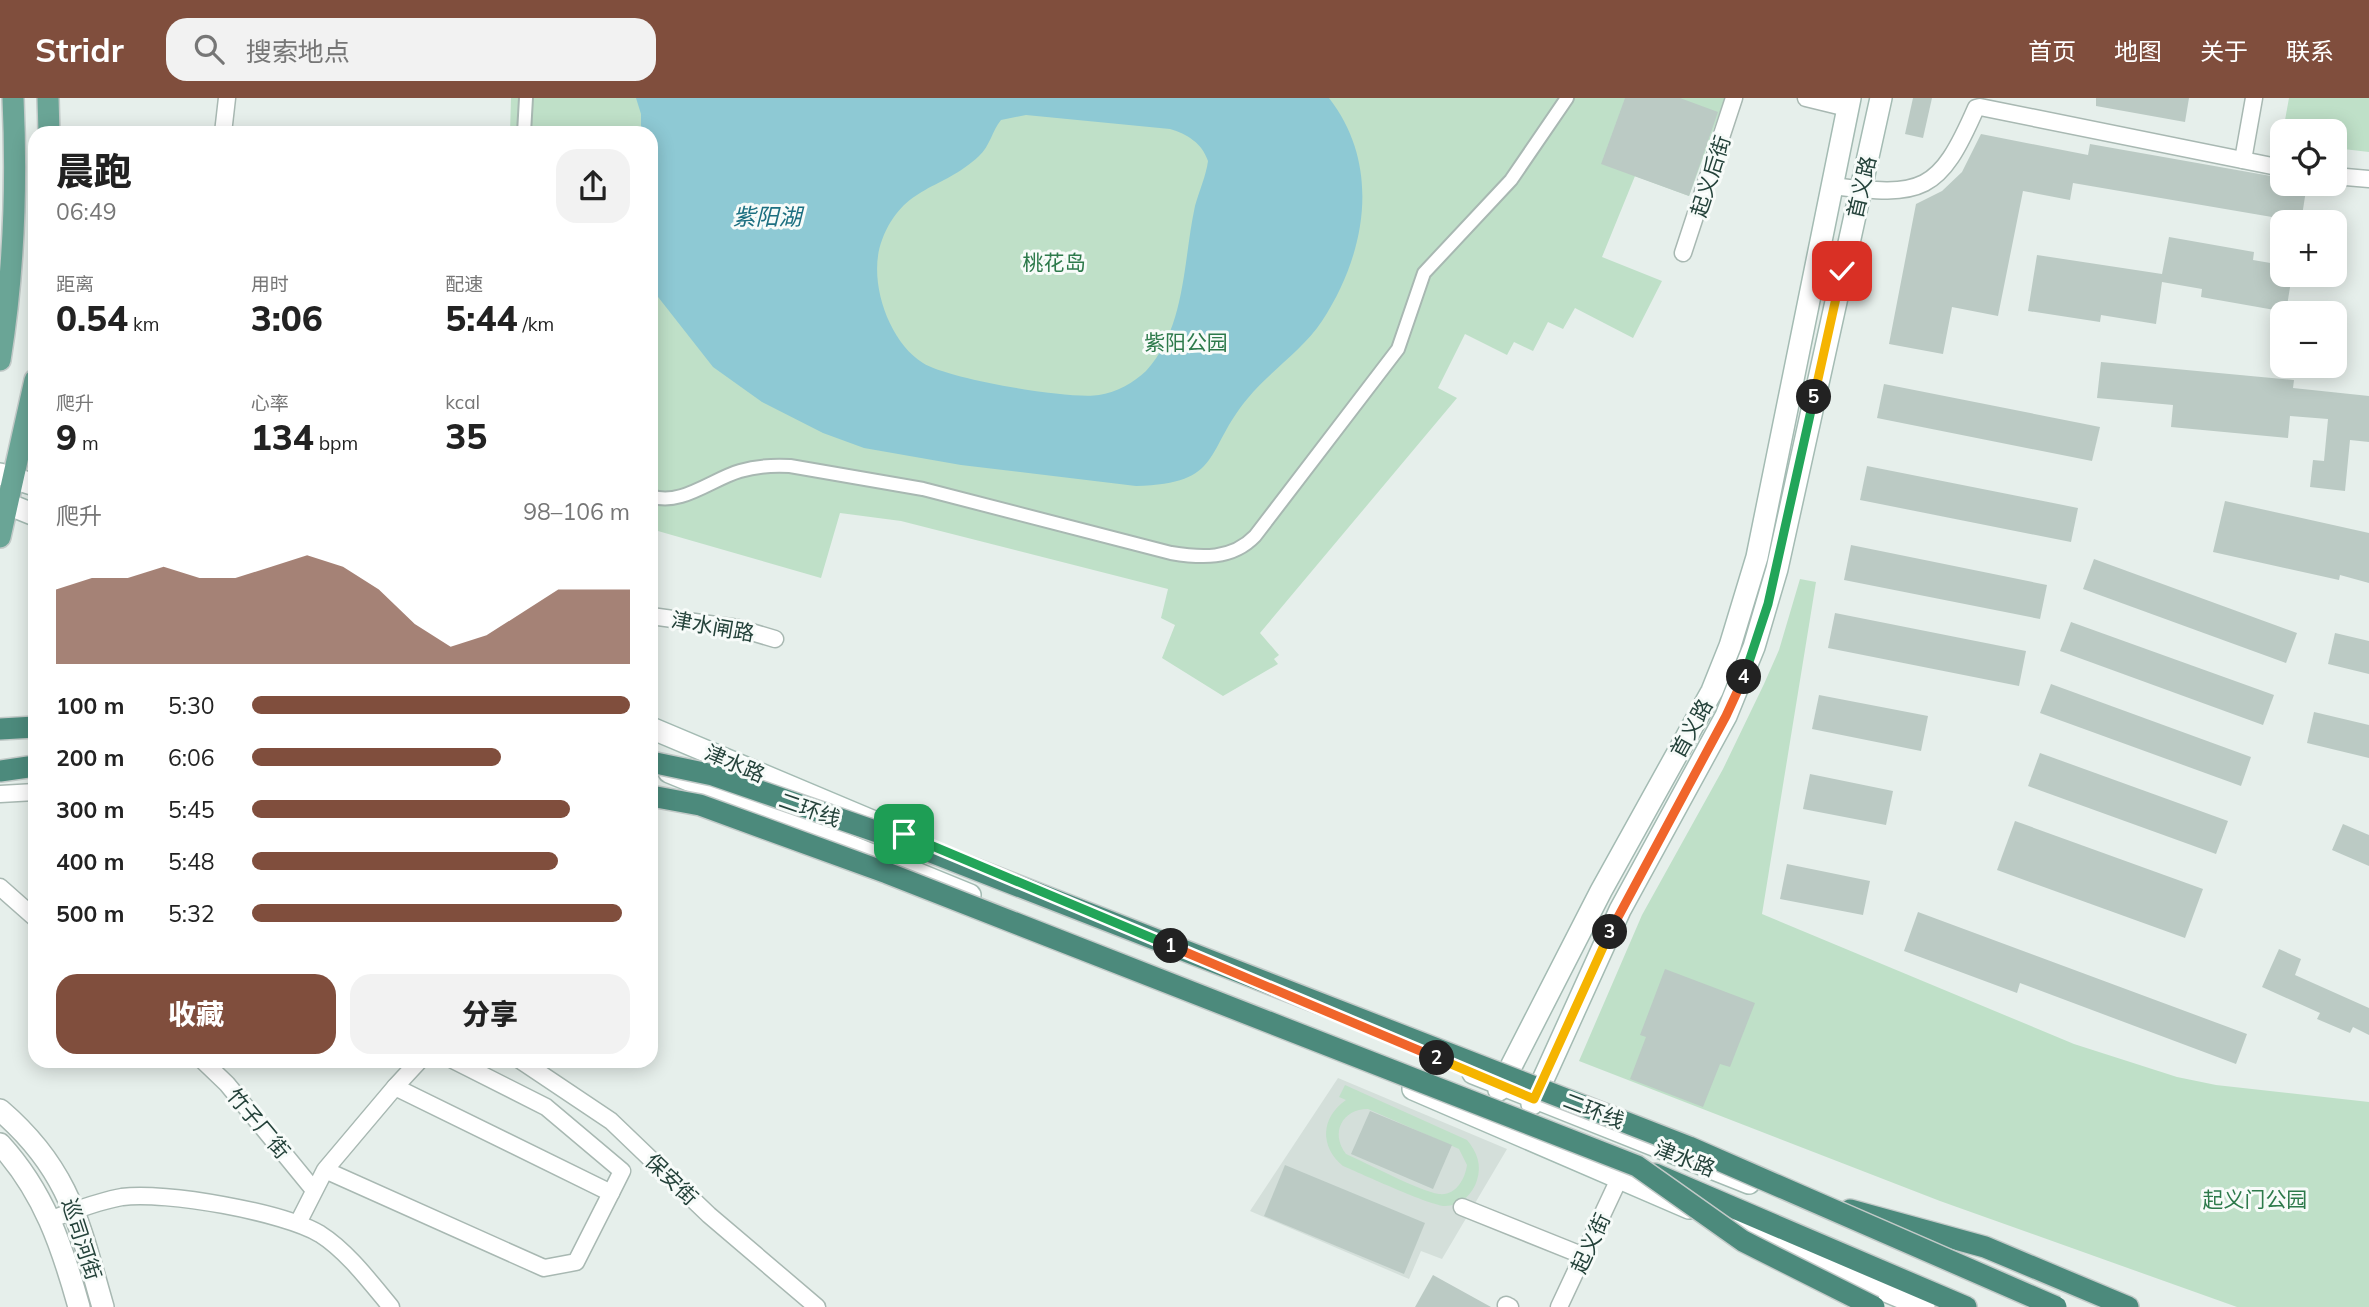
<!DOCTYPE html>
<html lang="zh">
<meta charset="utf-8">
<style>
body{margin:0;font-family:Mulish,"Noto Sans SC",sans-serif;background:#f2f2f2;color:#222;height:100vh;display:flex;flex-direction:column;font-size:26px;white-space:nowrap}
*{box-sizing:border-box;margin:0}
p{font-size:23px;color:#767676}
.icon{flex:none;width:38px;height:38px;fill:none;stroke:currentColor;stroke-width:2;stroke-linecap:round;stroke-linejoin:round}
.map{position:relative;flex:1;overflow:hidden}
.side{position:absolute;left:28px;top:28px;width:630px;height:942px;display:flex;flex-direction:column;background:#fff;border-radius:21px;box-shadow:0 4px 18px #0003}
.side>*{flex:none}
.fabs{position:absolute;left:2270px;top:21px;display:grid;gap:14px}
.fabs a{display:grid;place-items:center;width:77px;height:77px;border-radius:14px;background:#fff;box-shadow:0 4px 18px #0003;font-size:35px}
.pin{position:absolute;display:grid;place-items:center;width:60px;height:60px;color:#fff;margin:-30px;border-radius:14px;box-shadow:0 4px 10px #0006}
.km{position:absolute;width:35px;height:35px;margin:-18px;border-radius:50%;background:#222;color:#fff;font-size:19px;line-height:35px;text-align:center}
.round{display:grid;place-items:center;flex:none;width:74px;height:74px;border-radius:21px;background:#f2f2f2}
.overview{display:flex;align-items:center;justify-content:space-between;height:119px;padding:0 28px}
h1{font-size:38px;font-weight:800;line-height:52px}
.stats{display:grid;grid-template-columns:repeat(3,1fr);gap:10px;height:119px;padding:7px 28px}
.stats div{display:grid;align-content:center}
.stats b{font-size:35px;font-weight:800}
.stats small{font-size:19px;font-weight:400}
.stats p{font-size:19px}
.chart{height:196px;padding:14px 28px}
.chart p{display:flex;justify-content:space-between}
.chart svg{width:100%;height:126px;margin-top:7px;fill:#804e3d;opacity:.7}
.action{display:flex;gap:14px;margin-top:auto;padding:14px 28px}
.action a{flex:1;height:80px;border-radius:21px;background:#804e3d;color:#fff;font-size:28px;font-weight:800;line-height:80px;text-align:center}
.action a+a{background:#f2f2f2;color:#222}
ul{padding:0 28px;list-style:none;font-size:23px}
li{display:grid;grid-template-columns:112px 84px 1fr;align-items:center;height:52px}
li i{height:18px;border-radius:9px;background:#804e3d}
header{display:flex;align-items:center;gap:42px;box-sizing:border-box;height:98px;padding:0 35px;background:#804e3d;color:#fff}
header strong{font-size:33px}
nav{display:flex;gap:38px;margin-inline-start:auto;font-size:24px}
.search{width:490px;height:63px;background:#f2f2f2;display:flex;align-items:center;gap:18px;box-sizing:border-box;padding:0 24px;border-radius:21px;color:#767676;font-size:26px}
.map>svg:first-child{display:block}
.built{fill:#d4dfda}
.green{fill:#bfe0c8;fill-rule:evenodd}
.water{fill:#8ec9d4;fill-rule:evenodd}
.building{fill:#bbcac4}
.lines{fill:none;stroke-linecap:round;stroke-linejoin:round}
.pedestrian-casing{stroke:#a8b8b2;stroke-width:16}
.minor-casing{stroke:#a8b8b2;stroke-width:19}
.tertiary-casing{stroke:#a8b8b2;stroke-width:24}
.secondary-casing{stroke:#a4bbb3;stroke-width:24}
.primary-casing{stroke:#c2cac8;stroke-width:24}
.trunk-casing{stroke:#c2cac8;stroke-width:24}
.pedestrian{stroke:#fff;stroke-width:12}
.minor{stroke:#fff;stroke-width:16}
.tertiary{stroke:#fff;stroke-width:21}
.secondary{stroke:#fff;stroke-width:21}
.primary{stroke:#6aa596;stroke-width:21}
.trunk{stroke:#4c8a7c;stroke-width:21}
.trunk-bridge-casing{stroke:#c2cac8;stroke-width:24;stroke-linecap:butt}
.trunk-bridge{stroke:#4c8a7c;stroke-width:21}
.split-1-casing{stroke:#fff;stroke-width:14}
.split-2-casing{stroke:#fff;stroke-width:14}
.split-3-casing{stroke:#fff;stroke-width:14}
.split-4-casing{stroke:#fff;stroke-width:14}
.split-5-casing{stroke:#fff;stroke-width:14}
.split-6-casing{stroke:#fff;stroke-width:14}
.split-1{stroke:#22a559;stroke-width:9}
.split-2{stroke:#f0652b;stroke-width:9}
.split-3{stroke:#f5b400;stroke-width:9}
.split-4{stroke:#f0652b;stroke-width:9}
.split-5{stroke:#22a559;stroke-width:9}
.split-6{stroke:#f5b400;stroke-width:9}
.labels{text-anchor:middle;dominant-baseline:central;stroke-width:6;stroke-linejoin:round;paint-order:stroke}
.street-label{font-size:21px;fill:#24423a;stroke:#f7fbf9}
.park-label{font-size:21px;fill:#2d7a4b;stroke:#f7fbf9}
.water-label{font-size:23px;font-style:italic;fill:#1c6f80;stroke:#f7fbf9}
</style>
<header>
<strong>Stridr</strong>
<div class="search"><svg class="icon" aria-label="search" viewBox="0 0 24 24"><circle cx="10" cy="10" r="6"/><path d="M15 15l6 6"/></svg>搜索地点</div>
<nav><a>首页</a><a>地图</a><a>关于</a><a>联系</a></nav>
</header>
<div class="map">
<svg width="2369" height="1209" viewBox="0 0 2369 1209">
<rect width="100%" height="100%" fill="#e6efeb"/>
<!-- built -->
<polygon class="built" points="1338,980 1507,1051 1442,1161 1421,1153 1409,1181 1250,1113"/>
<!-- green -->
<g class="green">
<polygon points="511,0 1725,0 1689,98 1635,78 1602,159 1662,183 1633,240 1575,210 1563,231 1548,224 1533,253 1514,244 1507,257 1465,236 1438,290 1457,300 1260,535 1279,557 1274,561 1278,566 1223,598 1162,560 1175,527 1161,520 1168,491 901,423 840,415 821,480 651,431 651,35 510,35"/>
<polygon points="2289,0 2369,0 2369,54 2335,50 2334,33 2283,33"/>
<polygon points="1800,481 1816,484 1762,816 2074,946 2177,979 2216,987 2369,1004 2369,1209 2237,1209 1940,1103 1579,963 1642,817 1723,671 1764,586 1779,552"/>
<path d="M1345 987 1467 1042C1477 1054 1482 1067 1477 1082 1473 1096 1460 1108 1445 1108 1431 1108 1362 1076 1343 1068 1320 1049 1320 1020 1346 1002L1339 999ZM1368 1011 1459 1051 1467 1067C1465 1081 1456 1098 1439 1096 1419 1093 1367 1065 1346 1056 1330 1035 1342 1011 1368 1011Z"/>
</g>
<!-- water -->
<path class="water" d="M636 0H1329C1382 68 1366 156 1322 223 1302 253 1270 273 1248 300 1204 352 1224 386 1136 388L961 367 864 350 823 335 762 304 713 269 651 190V35H641V16ZM1026 17 1170 31C1187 36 1202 45 1208 63 1206 78 1199 93 1195 108 1183 163 1186 230 1146 273 1135 284 1115 295 1099 297 1070 302 948 281 923 265 888 243 867 181 882 142 904 86 942 93 979 58 990 48 992 33 1001 22Z"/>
<!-- building -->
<g class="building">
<polygon points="1625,0 1680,0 1718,14 1689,98 1601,66"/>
<polygon points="1913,0 1932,0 1923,40 1905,36"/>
<polygon points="2096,0 2189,0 2185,24 2096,8"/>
<polygon points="1981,36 2088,57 2090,46 2282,80 2282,86 2307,86 2301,124 2073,85 2070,102 2023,93 1998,218 1952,209 1943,256 1889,246 1916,106 1942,93 1962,74"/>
<polygon points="2169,139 2254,154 2253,162 2282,167 2282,177 2292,177 2286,214 2201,199 2202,191 2162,184 2156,226 2101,217 2100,224 2028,213 2037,157 2162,176"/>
<polygon points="2101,264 2294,282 2293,290 2369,298 2369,344 2350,342 2345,393 2310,389 2313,362 2324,363 2328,321 2290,318 2288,340 2171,329 2173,307 2097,300"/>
<polygon points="1884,286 2100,329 2092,363 1877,320"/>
<polygon points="1867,368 2078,410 2071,444 1860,402"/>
<polygon points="2225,403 2369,435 2369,485 2340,477 2339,482 2213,454"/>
<polygon points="1851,447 2047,487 2040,521 1844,482"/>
<polygon points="2094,461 2297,535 2286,565 2083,491"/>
<polygon points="1835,515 2026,553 2019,588 1828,550"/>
<polygon points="2071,524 2274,597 2263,627 2060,553"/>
<polygon points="2335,535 2369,543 2369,576 2328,566"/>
<polygon points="2051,586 2251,659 2241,688 2040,615"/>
<polygon points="1819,597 1928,618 1921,653 1812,631"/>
<polygon points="2314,614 2369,627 2369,660 2307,645"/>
<polygon points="2040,655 2228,723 2216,756 2028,688"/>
<polygon points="1810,676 1893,693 1886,727 1803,711"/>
<polygon points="2015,723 2203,791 2185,840 1997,772"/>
<polygon points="2343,726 2369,737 2369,768 2332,752"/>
<polygon points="1787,766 1870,783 1863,817 1780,801"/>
<polygon points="1918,814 2247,936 2236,966 2020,885 2017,895 1904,853"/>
<polygon points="2279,851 2301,861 2295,877 2369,910 2369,937 2353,929 2350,935 2317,921 2320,915 2262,889"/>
<polygon points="1665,871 1755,905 1730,969 1720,966 1703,1009 1630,981 1646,939 1640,937"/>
<polygon points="1370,1013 1452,1047 1433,1091 1351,1056"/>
<polygon points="1285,1067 1425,1125 1404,1176 1264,1118"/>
<polygon points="1433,1177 1491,1209 1415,1209"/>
</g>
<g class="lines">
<!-- pedestrian casing -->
<g class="pedestrian-casing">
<g id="pedestrian">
<polyline points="524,35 526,0"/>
<path d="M651 398C680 409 712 381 740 373 757 368 773 367 790 368L923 391 1171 455C1201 460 1232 462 1255 438L1398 251 1424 175 1511 82 1567 0"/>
</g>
</g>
<!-- minor casing -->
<g class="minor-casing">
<g id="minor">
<polyline points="1806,0 1847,10"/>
<polyline points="223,35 227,0"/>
<polyline points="2243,62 2254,0"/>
<polyline points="2334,78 2369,81"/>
<path d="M1832 88C1923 99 1939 95 1976 10L1980 9 2282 70"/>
<polyline points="1683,155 1734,0"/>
<polyline points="651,518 738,530 775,541"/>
<polyline points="0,696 35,694"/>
<polyline points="0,789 35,820"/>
<polyline points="202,962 227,986 313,1091"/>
<polyline points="453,962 546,1009 622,1073 611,1095"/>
<polyline points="520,962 611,1023 709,1117 817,1209"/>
<polyline points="395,989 420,962"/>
<polyline points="1462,1109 1584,1158"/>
<path d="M51 1121C74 1113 98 1103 122 1099 165 1093 283 1114 320 1136 347 1153 371 1185 391 1209"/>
<polyline points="298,1125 325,1072 544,1170 576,1164 611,1095 395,989 325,1072"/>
<polyline points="1506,1207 1510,1209"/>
<polyline points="1559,1209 1619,1081"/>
</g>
</g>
<!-- tertiary casing -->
<g class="tertiary-casing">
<g id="tertiary">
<path d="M0 1012C70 1072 79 1126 103 1209"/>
<path d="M0 1046C44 1094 62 1148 79 1209"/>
</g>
</g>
<!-- secondary casing -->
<g class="secondary-casing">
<g id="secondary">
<polyline points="0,376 35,387"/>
<polyline points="0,403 35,417"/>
<polyline points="651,630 872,723"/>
<polyline points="669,674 970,797"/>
<polyline points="1473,975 1749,1085"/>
<polyline points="1413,991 1689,1110"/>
<polyline points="1499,992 1601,793 1712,593 1730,548 1757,459 1850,0"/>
<polyline points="1532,1006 1620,812 1726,618 1754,549 1777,471 1881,0"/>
<polyline points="1738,1131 1924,1209"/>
</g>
</g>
<!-- primary casing -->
<g class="primary-casing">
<g id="primary">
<polyline points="48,0 49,35"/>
<path d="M0 262C14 175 17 88 13 0"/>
<polyline points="0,439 35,282"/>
</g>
</g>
<!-- trunk casing -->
<g class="trunk-casing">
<g id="trunk">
<polyline points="0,631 35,629"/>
<polyline points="0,673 35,668"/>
<polyline points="1655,1076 1966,1209"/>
<polyline points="1850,1112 1985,1149 2128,1209"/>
</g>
</g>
<!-- pedestrian -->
<use href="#pedestrian" class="pedestrian"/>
<!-- minor -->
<use href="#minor" class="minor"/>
<!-- tertiary -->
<use href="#tertiary" class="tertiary"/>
<!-- secondary -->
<use href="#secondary" class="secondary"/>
<!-- primary -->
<use href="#primary" class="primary"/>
<!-- trunk -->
<use href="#trunk" class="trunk"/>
<!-- trunk-bridge casing -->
<g class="trunk-bridge-casing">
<g id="trunk-bridge">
<polyline points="651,664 713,677 895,740 1689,1049 2056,1209"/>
<polyline points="651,698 700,707 887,775 1637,1068 1743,1143 1874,1209"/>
</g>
</g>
<!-- trunk-bridge -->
<use href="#trunk-bridge" class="trunk-bridge"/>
</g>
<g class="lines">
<!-- split-1 casing -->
<g class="split-1-casing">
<polyline id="split-1" points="904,736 1171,848"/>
</g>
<!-- split-2 casing -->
<g class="split-2-casing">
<polyline id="split-2" points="1171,848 1437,960"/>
</g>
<!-- split-3 casing -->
<g class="split-3-casing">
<polyline id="split-3" points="1437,960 1534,1001 1610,834"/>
</g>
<!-- split-4 casing -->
<g class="split-4-casing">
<polyline id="split-4" points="1610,834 1726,618 1744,579"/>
</g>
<!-- split-5 casing -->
<g class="split-5-casing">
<polyline id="split-5" points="1744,579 1768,506 1814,299"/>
</g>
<!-- split-6 casing -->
<g class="split-6-casing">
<polyline id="split-6" points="1814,299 1842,173"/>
</g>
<!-- split-1 -->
<use href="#split-1" class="split-1"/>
<!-- split-2 -->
<use href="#split-2" class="split-2"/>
<!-- split-3 -->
<use href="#split-3" class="split-3"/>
<!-- split-4 -->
<use href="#split-4" class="split-4"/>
<!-- split-5 -->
<use href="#split-5" class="split-5"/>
<!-- split-6 -->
<use href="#split-6" class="split-6"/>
</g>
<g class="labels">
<!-- street labels -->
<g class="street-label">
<text transform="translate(1710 78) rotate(-72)">起义后街</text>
<text transform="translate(1861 89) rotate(-77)">首义路</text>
<text transform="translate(713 528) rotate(10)">津水闸路</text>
<text transform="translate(1691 630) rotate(-61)">首义路</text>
<text transform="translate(735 665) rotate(23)">津水路</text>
<text transform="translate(810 711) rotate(19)">二环线</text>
<text transform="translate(1594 1012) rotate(21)">二环线</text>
<text transform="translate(259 1025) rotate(50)">竹子厂街</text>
<text transform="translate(1685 1060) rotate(21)">津水路</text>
<text transform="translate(672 1081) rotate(44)">保安街</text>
<text transform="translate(82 1141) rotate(72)">巡司河街</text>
<text transform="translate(1590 1145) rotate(-65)">起义街</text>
</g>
<!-- park labels -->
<g class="park-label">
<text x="1054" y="164">桃花岛</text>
<text x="1186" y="244">紫阳公园</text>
<text x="2255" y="1101">起义门公园</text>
</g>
<!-- water labels -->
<g class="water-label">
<text x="767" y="118">紫阳湖</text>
</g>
</g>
</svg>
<div class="fabs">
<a><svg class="icon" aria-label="locate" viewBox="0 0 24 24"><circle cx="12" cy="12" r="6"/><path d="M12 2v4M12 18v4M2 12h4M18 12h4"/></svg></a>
<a>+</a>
<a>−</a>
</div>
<div class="pin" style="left:904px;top:736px;background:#1e9e55"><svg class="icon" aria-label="arrive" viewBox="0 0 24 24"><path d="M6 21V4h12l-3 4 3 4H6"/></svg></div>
<div class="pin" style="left:1842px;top:173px;background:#d93025"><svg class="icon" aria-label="check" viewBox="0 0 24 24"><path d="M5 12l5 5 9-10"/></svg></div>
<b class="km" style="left:1171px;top:848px">1</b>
<b class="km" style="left:1437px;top:960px">2</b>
<b class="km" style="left:1610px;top:834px">3</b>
<b class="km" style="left:1744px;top:579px">4</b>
<b class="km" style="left:1814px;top:299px">5</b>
<section class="side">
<div class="overview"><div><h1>晨跑</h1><p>06:49</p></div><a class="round"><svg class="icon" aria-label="share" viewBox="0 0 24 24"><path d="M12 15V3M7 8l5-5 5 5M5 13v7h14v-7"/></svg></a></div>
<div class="stats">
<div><p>距离</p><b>0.54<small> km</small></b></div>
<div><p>用时</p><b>3:06</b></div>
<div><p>配速</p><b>5:44<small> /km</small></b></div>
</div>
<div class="stats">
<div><p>爬升</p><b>9<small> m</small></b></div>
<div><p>心率</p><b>134<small> bpm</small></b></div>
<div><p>kcal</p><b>35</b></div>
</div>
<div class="chart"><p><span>爬升</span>98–106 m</p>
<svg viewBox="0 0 160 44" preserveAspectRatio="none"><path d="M0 44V18L10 14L20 14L30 10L40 14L50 14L60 10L70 6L80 10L90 18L100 30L110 38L120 34L130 26L140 18L150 18L160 18V44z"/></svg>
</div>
<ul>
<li><b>100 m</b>5:30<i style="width:100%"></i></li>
<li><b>200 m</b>6:06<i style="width:66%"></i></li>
<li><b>300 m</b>5:45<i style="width:84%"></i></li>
<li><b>400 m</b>5:48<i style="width:81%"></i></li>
<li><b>500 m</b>5:32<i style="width:98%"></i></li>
</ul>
<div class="action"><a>收藏</a><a>分享</a></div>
</section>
</div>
